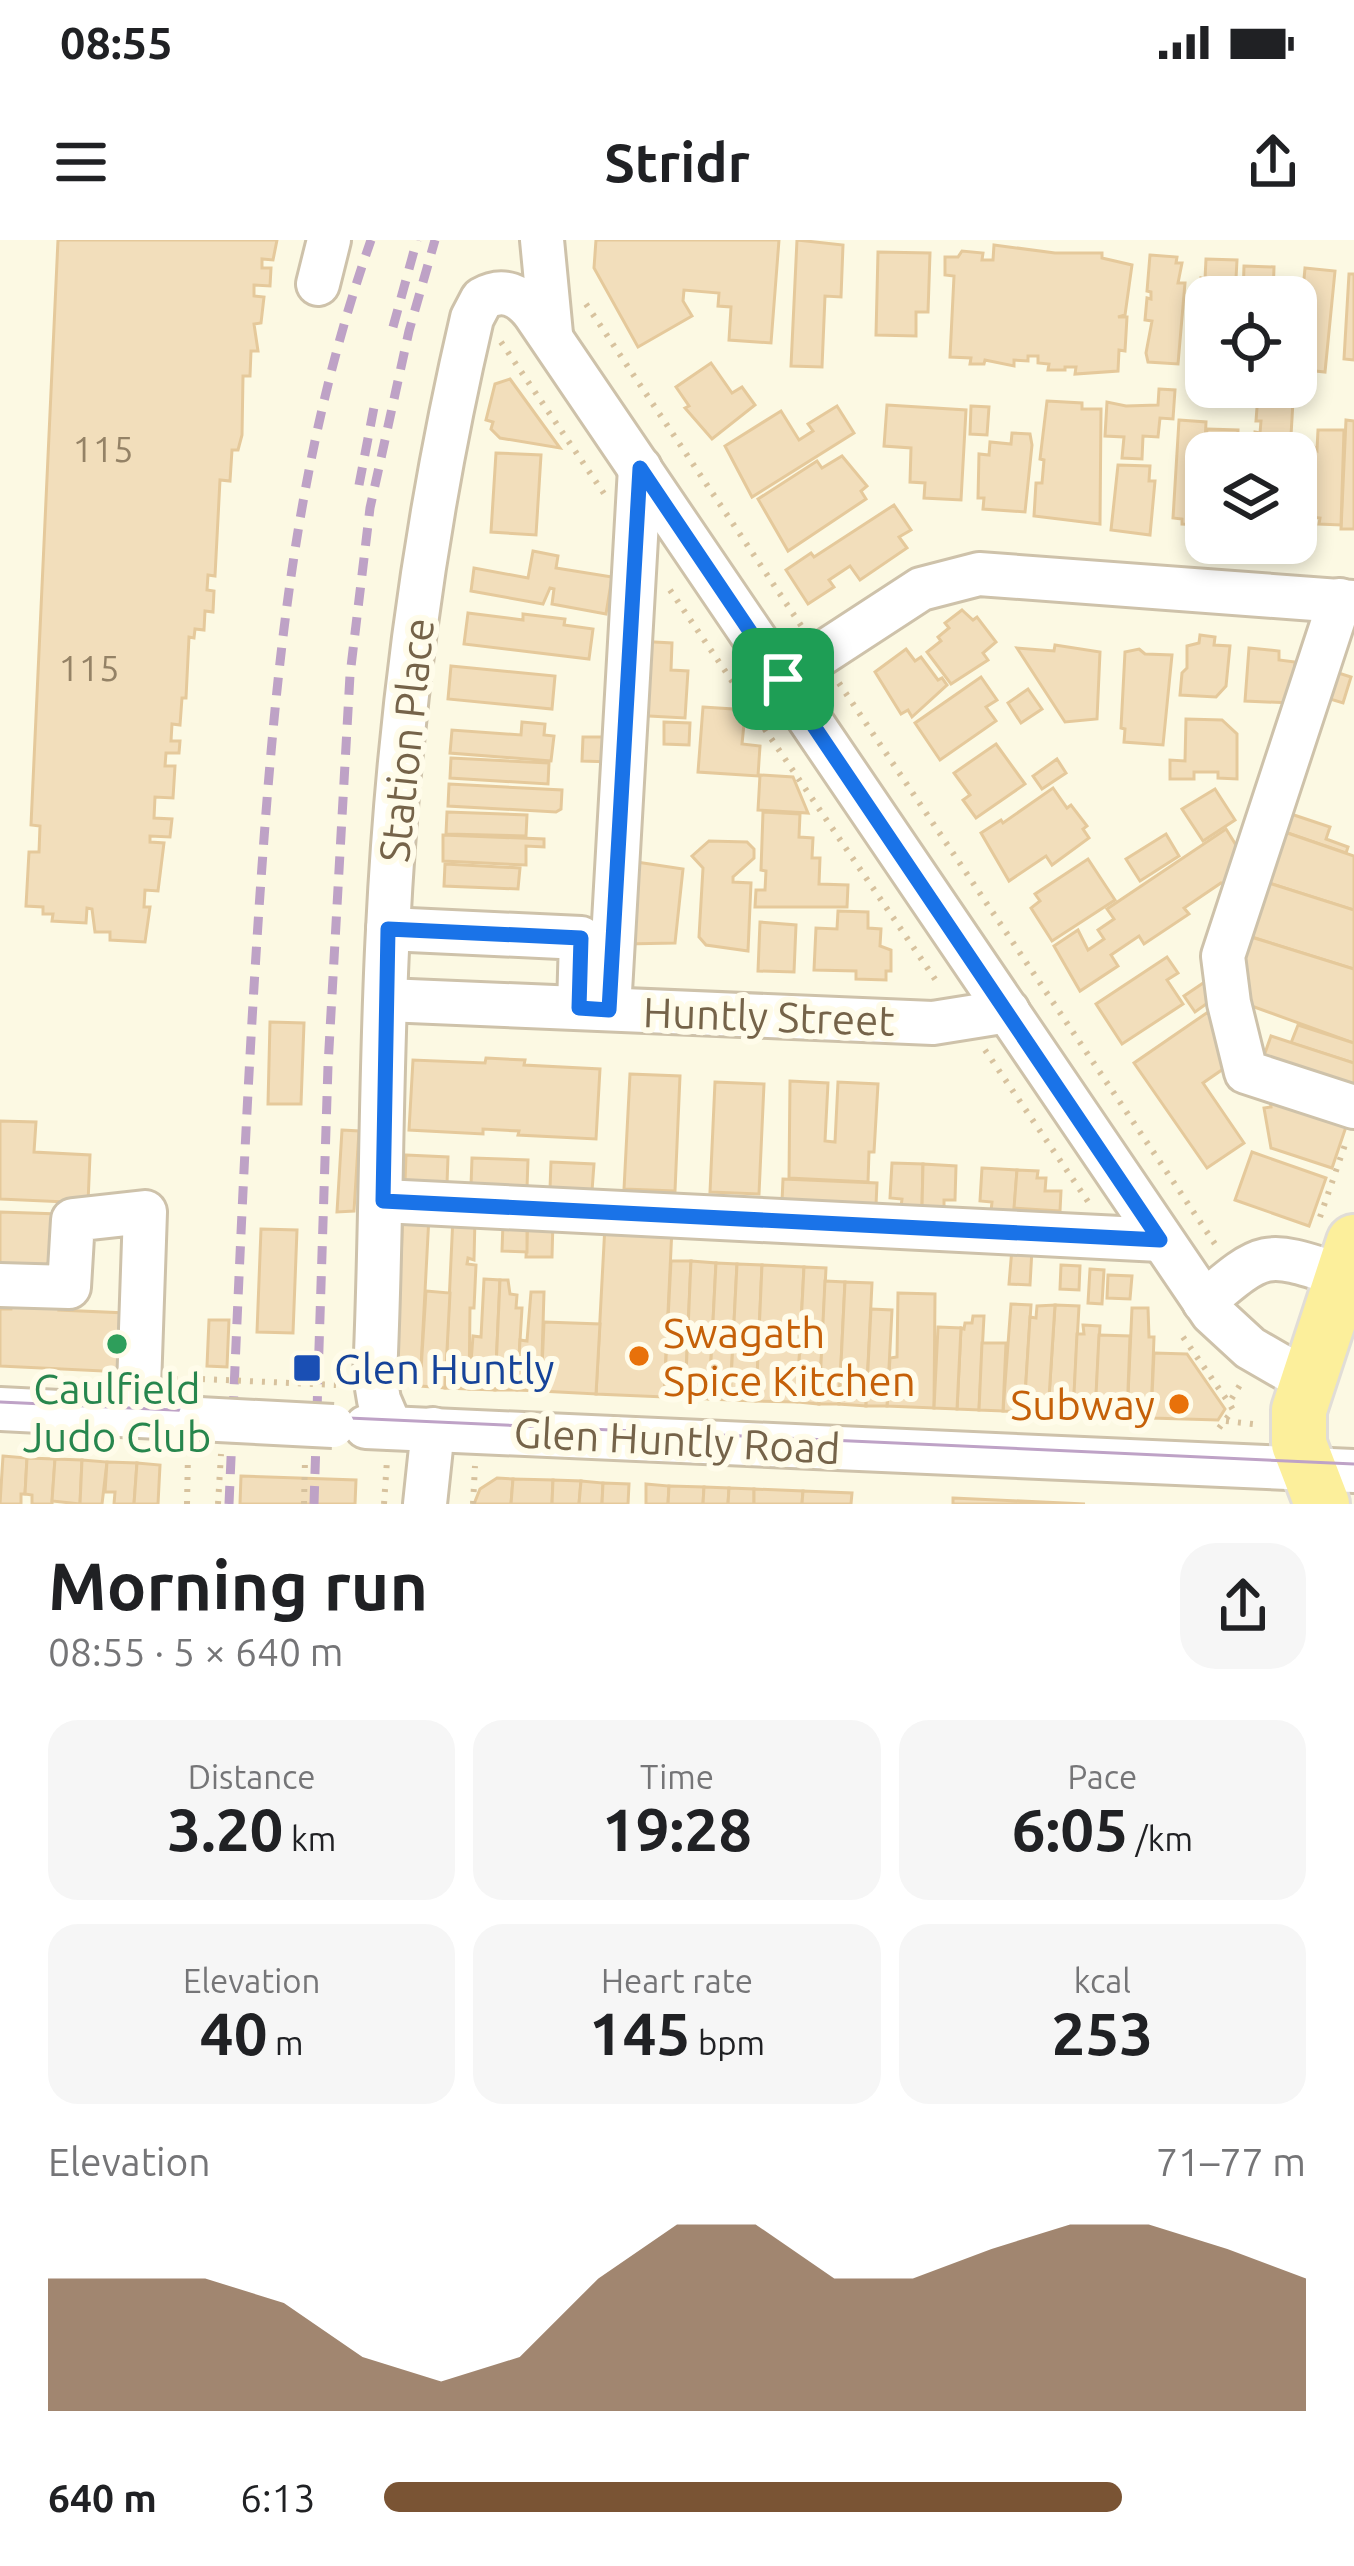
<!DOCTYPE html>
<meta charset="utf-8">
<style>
body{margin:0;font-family:Ubuntu,sans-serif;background:#f6f6f6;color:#202124;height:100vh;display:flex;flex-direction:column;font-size:45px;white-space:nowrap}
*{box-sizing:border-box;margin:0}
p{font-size:39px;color:#757577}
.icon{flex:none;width:66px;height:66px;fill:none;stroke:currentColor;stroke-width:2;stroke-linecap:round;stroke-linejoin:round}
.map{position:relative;height:1264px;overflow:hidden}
.drawer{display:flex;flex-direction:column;background:#fff;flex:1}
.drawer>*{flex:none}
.fabs{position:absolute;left:1185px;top:36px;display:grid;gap:24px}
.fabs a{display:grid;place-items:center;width:132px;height:132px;border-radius:24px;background:#fff;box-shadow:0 6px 18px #0003;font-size:60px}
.pin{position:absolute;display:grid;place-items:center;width:102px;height:102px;color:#fff;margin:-51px;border-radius:24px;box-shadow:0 6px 18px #0006}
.round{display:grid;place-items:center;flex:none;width:126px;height:126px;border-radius:36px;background:#f6f6f6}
.summary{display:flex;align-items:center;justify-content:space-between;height:204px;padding:0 48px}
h1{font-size:66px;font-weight:700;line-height:90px}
.figures{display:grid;grid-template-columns:repeat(3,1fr);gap:18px;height:204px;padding:12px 48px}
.figures div{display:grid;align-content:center;border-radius:30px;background:#f6f6f6;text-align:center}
.figures b{font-size:60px;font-weight:700}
.figures small{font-size:33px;font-weight:400}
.figures p{font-size:33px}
.chart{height:336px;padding:24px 48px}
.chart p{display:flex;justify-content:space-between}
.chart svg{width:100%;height:216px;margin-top:12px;fill:#7a5434;opacity:.7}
ul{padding:0 48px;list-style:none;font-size:39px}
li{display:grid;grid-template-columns:192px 144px 1fr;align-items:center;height:90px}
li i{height:30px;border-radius:15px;background:#7a5434}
.status{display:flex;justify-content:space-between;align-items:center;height:84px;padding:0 60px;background:#fff;direction:ltr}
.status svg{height:33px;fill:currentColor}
header{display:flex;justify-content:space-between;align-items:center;height:156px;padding:0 48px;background:#fff;font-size:54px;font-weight:700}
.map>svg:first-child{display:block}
.building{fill:#f2debb;stroke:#e5c99b;stroke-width:3}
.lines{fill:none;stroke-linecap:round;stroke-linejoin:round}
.minor-casing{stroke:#cec2aa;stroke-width:48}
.major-casing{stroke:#e1ddd7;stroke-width:60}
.path{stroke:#d7c29e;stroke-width:6;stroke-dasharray:3 9;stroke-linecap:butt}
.minor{stroke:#fff;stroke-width:42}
.major{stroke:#fcef9b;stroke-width:54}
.tram{stroke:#bea2c6;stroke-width:3}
.rail{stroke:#bea2c6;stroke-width:9;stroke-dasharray:18 12;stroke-linecap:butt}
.minor-bridge-casing{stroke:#cec2aa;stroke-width:48;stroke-linecap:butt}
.path-bridge{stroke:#d7c29e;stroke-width:6;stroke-dasharray:3 9;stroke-linecap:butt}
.minor-bridge{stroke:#fff;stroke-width:42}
.route-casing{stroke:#fff;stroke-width:24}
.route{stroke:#1a73e8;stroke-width:15}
.leisure-dot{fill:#2e9e5b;stroke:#fffcea;stroke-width:4.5}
.food-dot{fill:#e8710a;stroke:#fffcea;stroke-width:4.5}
.transit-dot{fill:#1a4fb4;stroke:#fffcea;stroke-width:4.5}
.labels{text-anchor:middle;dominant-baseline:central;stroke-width:12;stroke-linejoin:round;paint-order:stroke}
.number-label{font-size:36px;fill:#948266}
.street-label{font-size:42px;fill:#756349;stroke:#fffcea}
.food-label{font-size:42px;fill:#c56008;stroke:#fffcea;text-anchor:start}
.transit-label{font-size:42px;fill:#164399;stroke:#fffcea;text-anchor:start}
.leisure-label{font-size:42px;fill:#27864d;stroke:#fffcea}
</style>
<div class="status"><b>08:55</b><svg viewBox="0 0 49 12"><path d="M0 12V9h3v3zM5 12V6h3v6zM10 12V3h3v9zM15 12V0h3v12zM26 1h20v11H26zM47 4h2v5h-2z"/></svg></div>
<header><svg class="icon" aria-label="menu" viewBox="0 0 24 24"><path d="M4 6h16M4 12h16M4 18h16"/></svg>Stridr<svg class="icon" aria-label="share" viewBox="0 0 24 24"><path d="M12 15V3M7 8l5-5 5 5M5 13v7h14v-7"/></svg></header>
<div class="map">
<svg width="1354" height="1264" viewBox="0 0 1354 1264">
<rect width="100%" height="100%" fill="#fcf9e3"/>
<!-- building -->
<g class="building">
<polygon points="58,0 277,0 273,20 262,19 262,28 271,28 270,46 254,45 254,56 264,57 261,83 254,84 258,111 251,111 250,136 243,136 242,195 238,210 232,210 230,241 220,240 215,336 208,335 207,350 214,351 213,372 205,371 204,390 195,389 194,398 189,397 186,458 182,458 180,485 172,484 171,501 180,501 179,513 166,513 165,526 175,526 173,558 155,557 154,578 172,579 170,597 150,596 150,602 164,603 158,651 145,650 144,667 150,667 145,702 110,700 110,692 95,692 92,669 87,668 86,683 52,681 53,674 43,674 43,667 26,666 29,612 39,612 40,586 31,585"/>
<polygon points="596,0 779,0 771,103 729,100 731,67 718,66 719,53 684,50 683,61 692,76 638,107 594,28"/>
<polygon points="797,0 843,5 841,57 825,56 822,127 791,126"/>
<polygon points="994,5 1055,13 1102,13 1102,18 1132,25 1125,75 1118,77 1127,77 1125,111 1119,110 1118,131 1075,134 1076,127 1065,127 1065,130 1048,130 1049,124 1038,123 1038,116 1028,116 1028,121 1014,120 1014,126 985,120 984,124 970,124 971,118 950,117 954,36 945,35 945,17 958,17 962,11 983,13 982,20 993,20"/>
<polygon points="878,12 930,13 928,72 916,72 916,96 876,95"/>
<polygon points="1150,15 1177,17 1176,23 1182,23 1178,43 1185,43 1178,124 1148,122 1146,113 1152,81 1145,80 1147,58 1151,59 1151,52 1147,51"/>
<polygon points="1206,19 1237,20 1235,57 1206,57 1206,108 1197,108 1201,38 1205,39"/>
<polygon points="1244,26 1274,27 1273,57 1243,57"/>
<polygon points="1305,28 1335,31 1325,132 1296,129"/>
<polygon points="1349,34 1354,34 1354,120 1344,119"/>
<polygon points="711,123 732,153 742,147 755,165 712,199 685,168 689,166 676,147"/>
<polygon points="510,139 560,208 500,198 491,189 493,182 486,180 495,144"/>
<polygon points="1159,149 1175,150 1173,179 1160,178 1158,197 1143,196 1142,219 1122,218 1124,197 1105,196 1107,162 1126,166 1158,165"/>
<polygon points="1258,154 1287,156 1287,160 1293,161 1290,213 1253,213 1255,192 1260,193 1261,181 1256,181"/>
<polygon points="1047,161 1082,163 1082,169 1101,169 1100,284 1034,276 1036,243 1042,243 1044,220 1040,219"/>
<polygon points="887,165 966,170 961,260 924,258 925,243 910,242 911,208 884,206"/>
<polygon points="837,166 854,193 752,257 725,206 781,171 799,200 813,191 808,184"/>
<polygon points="971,166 989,167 987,195 970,194"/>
<polygon points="1179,180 1206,182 1201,285 1182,284 1182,279 1173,278"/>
<polygon points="1346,180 1354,181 1354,289 1341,289"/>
<polygon points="1207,189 1238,190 1237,213 1206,213 1206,279 1201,279"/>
<polygon points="1318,190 1344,190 1341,285 1319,284 1320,278 1310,277 1313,206 1317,210"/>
<polygon points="1012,193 1030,194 1032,205 1025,272 983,269 984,258 978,258 979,214 989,215 990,202 1011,204"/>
<polygon points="496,213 541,215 536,295 491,292"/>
<polygon points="842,216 867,246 861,251 866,259 788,311 758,259 817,221 822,228"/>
<polygon points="1118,225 1150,226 1149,241 1155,241 1150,295 1111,290"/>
<polygon points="894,265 911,290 899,297 907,308 860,340 850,326 829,340 834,347 808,364 786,330 811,313 814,317"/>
<polygon points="533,311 558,316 556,328 612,337 606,374 552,364 554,349 550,348 543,364 471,351 474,328 528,338"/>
<polygon points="962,370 973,380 977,377 996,402 983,413 988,420 951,444 927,412 941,401 938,397 949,388 945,383"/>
<polygon points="468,373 523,380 523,374 565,379 564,385 593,389 589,419 464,404"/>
<polygon points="1200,395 1215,397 1214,405 1230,406 1226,446 1216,457 1180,455 1182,433 1187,428 1187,406 1199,403"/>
<polygon points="636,401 672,403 671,430 688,431 685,478 631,475"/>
<polygon points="1055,405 1100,412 1097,479 1065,482 1017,408 1054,411"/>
<polygon points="1249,408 1279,411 1279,420 1295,422 1292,463 1245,461"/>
<polygon points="906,409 915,421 921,417 938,440 942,438 947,445 912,477 908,470 901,474 875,432"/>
<polygon points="1139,409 1145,414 1172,415 1163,505 1124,502 1125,489 1121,488 1125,412"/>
<polygon points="451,426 555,436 552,469 448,459"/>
<polygon points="1326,429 1351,437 1343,463 1317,455"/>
<polygon points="981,437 997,460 986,467 996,481 940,520 915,483"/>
<polygon points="1028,449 1042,469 1021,483 1008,463"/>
<polygon points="703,467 733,469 744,484 742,504 760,506 758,536 698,532"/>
<polygon points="1186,479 1222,480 1237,494 1237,539 1218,538 1218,532 1194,532 1194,539 1170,539 1170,520 1185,521"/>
<polygon points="522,482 545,484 544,495 554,496 551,521 450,513 452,490 521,495"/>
<polygon points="664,482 690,483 689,505 664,504"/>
<polygon points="583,497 613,497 612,522 582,521"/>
<polygon points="996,504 1025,544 976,578 963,560 970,555 954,533"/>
<polygon points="451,518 549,523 548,544 450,538"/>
<polygon points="1057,519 1066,533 1042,549 1033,536"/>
<polygon points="760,535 793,537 808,573 758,570"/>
<polygon points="449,544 562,550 561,569 556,572 448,566"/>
<polygon points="1053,548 1067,568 1071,565 1087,586 1083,589 1089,598 1052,625 1046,616 1009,641 981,593 1001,580 1003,583"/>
<polygon points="1215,549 1235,580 1203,601 1182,569"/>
<polygon points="1279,570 1330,587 1326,599 1348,607 1346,613 1273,588"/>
<polygon points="447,572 527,575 526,596 446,594"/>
<polygon points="763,572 800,574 799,597 813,598 812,618 820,618 819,644 848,645 847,667 755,667 756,650 765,650 766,631 761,630"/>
<polygon points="1273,588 1354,616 1354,670 1256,639"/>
<polygon points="1226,589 1236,605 1250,609 1239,648 1221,643 1184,668 1189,674 1144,704 1139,696 1111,715 1118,726 1080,751 1054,706 1078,690 1088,710 1104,699 1098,690 1114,679 1107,669"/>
<polygon points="1166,594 1179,616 1140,641 1126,619"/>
<polygon points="443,595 544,599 544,607 526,606 526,625 443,621"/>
<polygon points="709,601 747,602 754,609 754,618 733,637 733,642 751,643 748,711 706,705 699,697 703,628 692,616"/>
<polygon points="1088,619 1115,660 1052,701 1031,668 1040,661 1035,654"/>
<polygon points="630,621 683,629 675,703 625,704"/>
<polygon points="445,624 520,628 518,649 444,646"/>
<polygon points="1256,639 1354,670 1354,729 1239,693"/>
<polygon points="838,671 868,672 868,688 881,689 880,706 891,710 891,731 886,731 886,740 856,739 856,731 814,730 816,688 837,689"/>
<polygon points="760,682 796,685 794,732 758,731"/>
<polygon points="1251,697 1354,729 1354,803 1232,759"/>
<polygon points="1167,717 1178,733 1167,740 1183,764 1122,804 1096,764"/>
<polygon points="1212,737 1223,752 1195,772 1184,756"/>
<polygon points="1208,772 1239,818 1203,843 1244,903 1207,928 1134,823"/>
<polygon points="270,782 304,783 301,864 268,864"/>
<polygon points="1298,785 1354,803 1354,823 1291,803"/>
<polygon points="1271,796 1354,823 1354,853 1260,827"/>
<polygon points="486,818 525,820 524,825 600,829 596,899 518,895 519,891 483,889 483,894 409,890 413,820 485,823"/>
<polygon points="630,834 680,836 675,951 624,949"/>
<polygon points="790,841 828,843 825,901 835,902 838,842 878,844 874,912 869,912 868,942 789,938"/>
<polygon points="715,842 764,844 759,954 710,952"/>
<polygon points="1268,847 1350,875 1332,928 1271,908 1264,868 1271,867"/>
<polygon points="0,881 36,882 34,912 90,915 88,963 0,959"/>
<polygon points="342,890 359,891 354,971 337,972"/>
<polygon points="1252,912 1326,938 1309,986 1235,960"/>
<polygon points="406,915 448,917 447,944 405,942"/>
<polygon points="472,918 528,920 527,948 471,946"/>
<polygon points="551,922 594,924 592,951 550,949"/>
<polygon points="892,923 923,924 922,968 901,967 902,959 890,958"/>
<polygon points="923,924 956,926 955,960 944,960 944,969 922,968"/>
<polygon points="982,928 1017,930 1014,972 991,971 992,962 980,961"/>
<polygon points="1017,930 1038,931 1037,938 1046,938 1045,951 1061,951 1060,971 1014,968"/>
<polygon points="783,939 877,943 876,965 782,962"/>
<polygon points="0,972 59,974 57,1030 0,1028"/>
<polygon points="403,975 429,976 420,1146 395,1145"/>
<polygon points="453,977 475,978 474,1020 468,1018 467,1024 476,1025 474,1068 470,1068 469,1149 445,1148"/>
<polygon points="528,979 553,980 552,1017 526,1017"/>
<polygon points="503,983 527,984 527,1012 502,1011"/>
<polygon points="605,985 672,988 664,1157 596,1154"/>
<polygon points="261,989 297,990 293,1093 257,1092"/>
<polygon points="1012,1008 1032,1009 1030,1045 1009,1044"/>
<polygon points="671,1021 691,1021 685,1158 664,1157"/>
<polygon points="691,1021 716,1023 709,1159 685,1158"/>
<polygon points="716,1023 737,1024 730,1160 709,1159"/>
<polygon points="737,1024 762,1025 756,1161 730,1160"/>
<polygon points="762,1025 804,1027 797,1162 756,1161"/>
<polygon points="1061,1025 1080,1026 1079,1050 1060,1049"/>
<polygon points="804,1027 826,1028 819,1164 797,1162"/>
<polygon points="1090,1029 1104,1030 1102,1064 1088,1063"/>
<polygon points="1108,1035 1132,1036 1130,1059 1107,1058"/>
<polygon points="484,1039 500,1040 495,1150 469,1149 473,1096 481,1097"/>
<polygon points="500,1040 508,1040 510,1054 517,1055 516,1068 522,1068 517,1150 495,1150"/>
<polygon points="825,1041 845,1042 839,1164 819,1164"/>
<polygon points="845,1042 872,1043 866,1166 839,1164"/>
<polygon points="426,1051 450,1053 445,1148 420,1146"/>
<polygon points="531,1052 544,1052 541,1151 517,1150 520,1100 527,1101"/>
<polygon points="898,1053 935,1054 934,1168 887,1166 890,1118 897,1117"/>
<polygon points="12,1062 60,1065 59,1070 126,1073 123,1132 0,1126 0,1069 11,1069"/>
<polygon points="1011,1064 1031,1065 1024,1172 1003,1171"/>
<polygon points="1055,1065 1079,1066 1073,1174 1048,1173"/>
<polygon points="1055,1065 1048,1173 1024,1172 1030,1077 1036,1078 1037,1066"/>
<polygon points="1132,1068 1148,1068 1149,1097 1154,1097 1151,1178 1127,1177"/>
<polygon points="871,1069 892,1070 887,1166 866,1166"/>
<polygon points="973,1076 984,1076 979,1170 957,1169 961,1088 964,1089 965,1083 972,1083"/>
<polygon points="209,1080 229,1080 227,1127 207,1126"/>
<polygon points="544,1082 600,1084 596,1154 541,1151"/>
<polygon points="1083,1085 1100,1086 1095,1175 1073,1174 1077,1094 1084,1094"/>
<polygon points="938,1087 961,1088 957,1169 934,1168"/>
<polygon points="1099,1095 1130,1096 1127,1177 1095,1175"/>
<polygon points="982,1103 1006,1103 1003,1171 979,1170"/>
<polygon points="1154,1113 1187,1114 1225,1169 1218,1180 1151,1178"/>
<polygon points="3,1216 27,1218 25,1254 21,1254 21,1264 0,1264"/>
<polygon points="27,1218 55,1219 52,1264 32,1264 32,1255 25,1254"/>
<polygon points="55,1219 82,1220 80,1264 52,1261"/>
<polygon points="82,1220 107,1222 102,1264 80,1264"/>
<polygon points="107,1222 137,1223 134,1264 114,1264 115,1252 105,1252"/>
<polygon points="137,1223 160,1225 158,1264 134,1264"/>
<polygon points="241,1236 356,1240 355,1264 240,1264"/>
<polygon points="497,1238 513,1239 511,1264 474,1264 480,1249"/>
<polygon points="513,1239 553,1240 552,1264 511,1264"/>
<polygon points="553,1240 581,1241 579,1264 552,1264"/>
<polygon points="581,1241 603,1243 602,1264 579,1264"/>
<polygon points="603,1243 629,1244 628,1264 602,1264"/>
<polygon points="646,1244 669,1246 668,1264 646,1264"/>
<polygon points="669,1246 704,1247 703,1264 668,1264"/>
<polygon points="704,1247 729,1248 728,1264 703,1264"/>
<polygon points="729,1248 754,1249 754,1264 728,1264"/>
<polygon points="754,1249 803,1251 802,1264 754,1264"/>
<polygon points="803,1251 852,1253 851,1264 802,1264"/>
<polygon points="953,1258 1085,1264 953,1264"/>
</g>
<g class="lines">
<!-- minor casing -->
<g class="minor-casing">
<g id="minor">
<polyline points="542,0 551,94"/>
<polyline points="318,44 329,0"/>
<polyline points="1340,360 1223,716 1229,763 1246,832 1354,867"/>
<polyline points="783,439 921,349 979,334 1354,362"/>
<polyline points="388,689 581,698 579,768"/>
<polyline points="386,760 933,783 1008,771"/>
<polyline points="609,769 640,228"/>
<polyline points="383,961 1160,1000"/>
<polyline points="0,1045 69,1047 73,980 145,972 138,1176"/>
<path d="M1204 1062C1266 1009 1265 1011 1343 1036"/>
<polyline points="0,1169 199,1179"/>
<polyline points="366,1187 1354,1231"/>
<path d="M391 1188 379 1160 375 1136C382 988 380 839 388 690 398 484 425 279 472 78L482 59C503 47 520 55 534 73L1212 1073 1250 1108 1307 1141"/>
<polyline points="425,1264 433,1189"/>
</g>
</g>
<!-- major casing -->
<g class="major-casing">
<polyline id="major" points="1322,1264 1299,1204 1299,1170 1354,1002"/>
</g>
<!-- path -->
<g class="path">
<polyline points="586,64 802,387"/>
<polyline points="501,102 605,255"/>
<polyline points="670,350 939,745"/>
<polyline points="839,443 1219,1010"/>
<polyline points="985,810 1089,963"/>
<polyline points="1320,977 1347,899"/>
<polyline points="1183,1097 1229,1163"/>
<polyline points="175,1139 202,1139"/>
<polyline points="1226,1181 1261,1185"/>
<polyline points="1219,1188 1233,1170 1229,1163 1243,1140"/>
<polyline points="187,1264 188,1214"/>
<polyline points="218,1264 221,1214"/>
<polyline points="304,1264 305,1220"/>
<polyline points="384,1264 387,1220"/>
<polyline points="473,1264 475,1226"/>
</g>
<!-- minor -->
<use href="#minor" class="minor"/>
<!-- major -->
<use href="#major" class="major"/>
<!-- tram -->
<polyline class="tram" points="0,1162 1354,1224"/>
<!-- rail -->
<g class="rail">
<polyline points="393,87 417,0"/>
<polyline points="359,245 375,162"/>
<path d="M229 1264C238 1061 246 857 260 654 276 426 295 217 371 0"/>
<polyline points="314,1264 328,826 350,435 370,268 409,91 435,0"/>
</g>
<!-- minor-bridge casing -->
<g class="minor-bridge-casing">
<polyline id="minor-bridge" points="199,1179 333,1186"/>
</g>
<!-- path-bridge -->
<polyline class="path-bridge" points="202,1139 336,1145"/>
<!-- minor-bridge -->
<use href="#minor-bridge" class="minor-bridge"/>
</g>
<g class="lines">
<!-- route casing -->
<g class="route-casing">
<polygon id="route" points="640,228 1160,1000 383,961 388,689 581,698 579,768 609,770"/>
</g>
<!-- route -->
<use href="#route" class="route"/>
</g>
<!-- markers -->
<circle class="leisure-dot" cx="117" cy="1104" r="12"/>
<g class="food-dot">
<circle cx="639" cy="1116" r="12"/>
<circle cx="1179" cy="1164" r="12"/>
</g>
<rect class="transit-dot" x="292" y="1113" width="30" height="30" rx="6"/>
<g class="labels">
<!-- number labels -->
<g class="number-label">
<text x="103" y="208">115</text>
<text x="89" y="427">115</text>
</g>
<!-- street labels -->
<g class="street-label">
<text transform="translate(406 500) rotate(-84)">Station Place</text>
<text transform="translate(769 776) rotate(2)">Huntly Street</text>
<text transform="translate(677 1200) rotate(3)">Glen Huntly Road</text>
</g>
<!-- food labels -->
<g class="food-label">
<text x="663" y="1092">Swagath<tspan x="663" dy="48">Spice Kitchen</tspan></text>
<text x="1155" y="1164" text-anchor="end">Subway</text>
</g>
<!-- transit labels -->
<g class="transit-label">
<text x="334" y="1128">Glen Huntly</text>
</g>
<!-- leisure labels -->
<g class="leisure-label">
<text x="117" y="1148">Caulfield<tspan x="117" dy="48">Judo Club</tspan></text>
</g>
</g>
</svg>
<div class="fabs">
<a><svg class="icon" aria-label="locate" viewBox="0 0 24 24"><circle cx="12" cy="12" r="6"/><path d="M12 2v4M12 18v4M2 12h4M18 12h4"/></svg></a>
<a><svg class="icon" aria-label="layers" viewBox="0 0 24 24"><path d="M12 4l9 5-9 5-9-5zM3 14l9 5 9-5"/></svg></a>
</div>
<div class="pin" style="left:783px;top:439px;background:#1e9e55"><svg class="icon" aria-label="arrive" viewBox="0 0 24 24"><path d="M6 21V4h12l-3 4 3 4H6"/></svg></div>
</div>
<section class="drawer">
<div class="summary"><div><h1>Morning run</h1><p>08:55 · 5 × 640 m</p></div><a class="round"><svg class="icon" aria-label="share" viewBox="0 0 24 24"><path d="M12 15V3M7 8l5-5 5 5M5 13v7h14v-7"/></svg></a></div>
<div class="figures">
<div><p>Distance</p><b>3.20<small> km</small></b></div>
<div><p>Time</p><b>19:28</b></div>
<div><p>Pace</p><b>6:05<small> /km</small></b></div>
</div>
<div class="figures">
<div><p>Elevation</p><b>40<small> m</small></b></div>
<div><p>Heart rate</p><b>145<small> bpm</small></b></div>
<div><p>kcal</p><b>253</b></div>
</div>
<div class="chart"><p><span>Elevation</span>71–77 m</p>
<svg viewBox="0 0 160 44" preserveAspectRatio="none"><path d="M0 44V17L10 17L20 17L30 22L40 33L50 38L60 33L70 17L80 6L90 6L100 17L110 17L120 11L130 6L140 6L150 11L160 17V44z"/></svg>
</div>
<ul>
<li><b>640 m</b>6:13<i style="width:80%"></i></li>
</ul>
</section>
